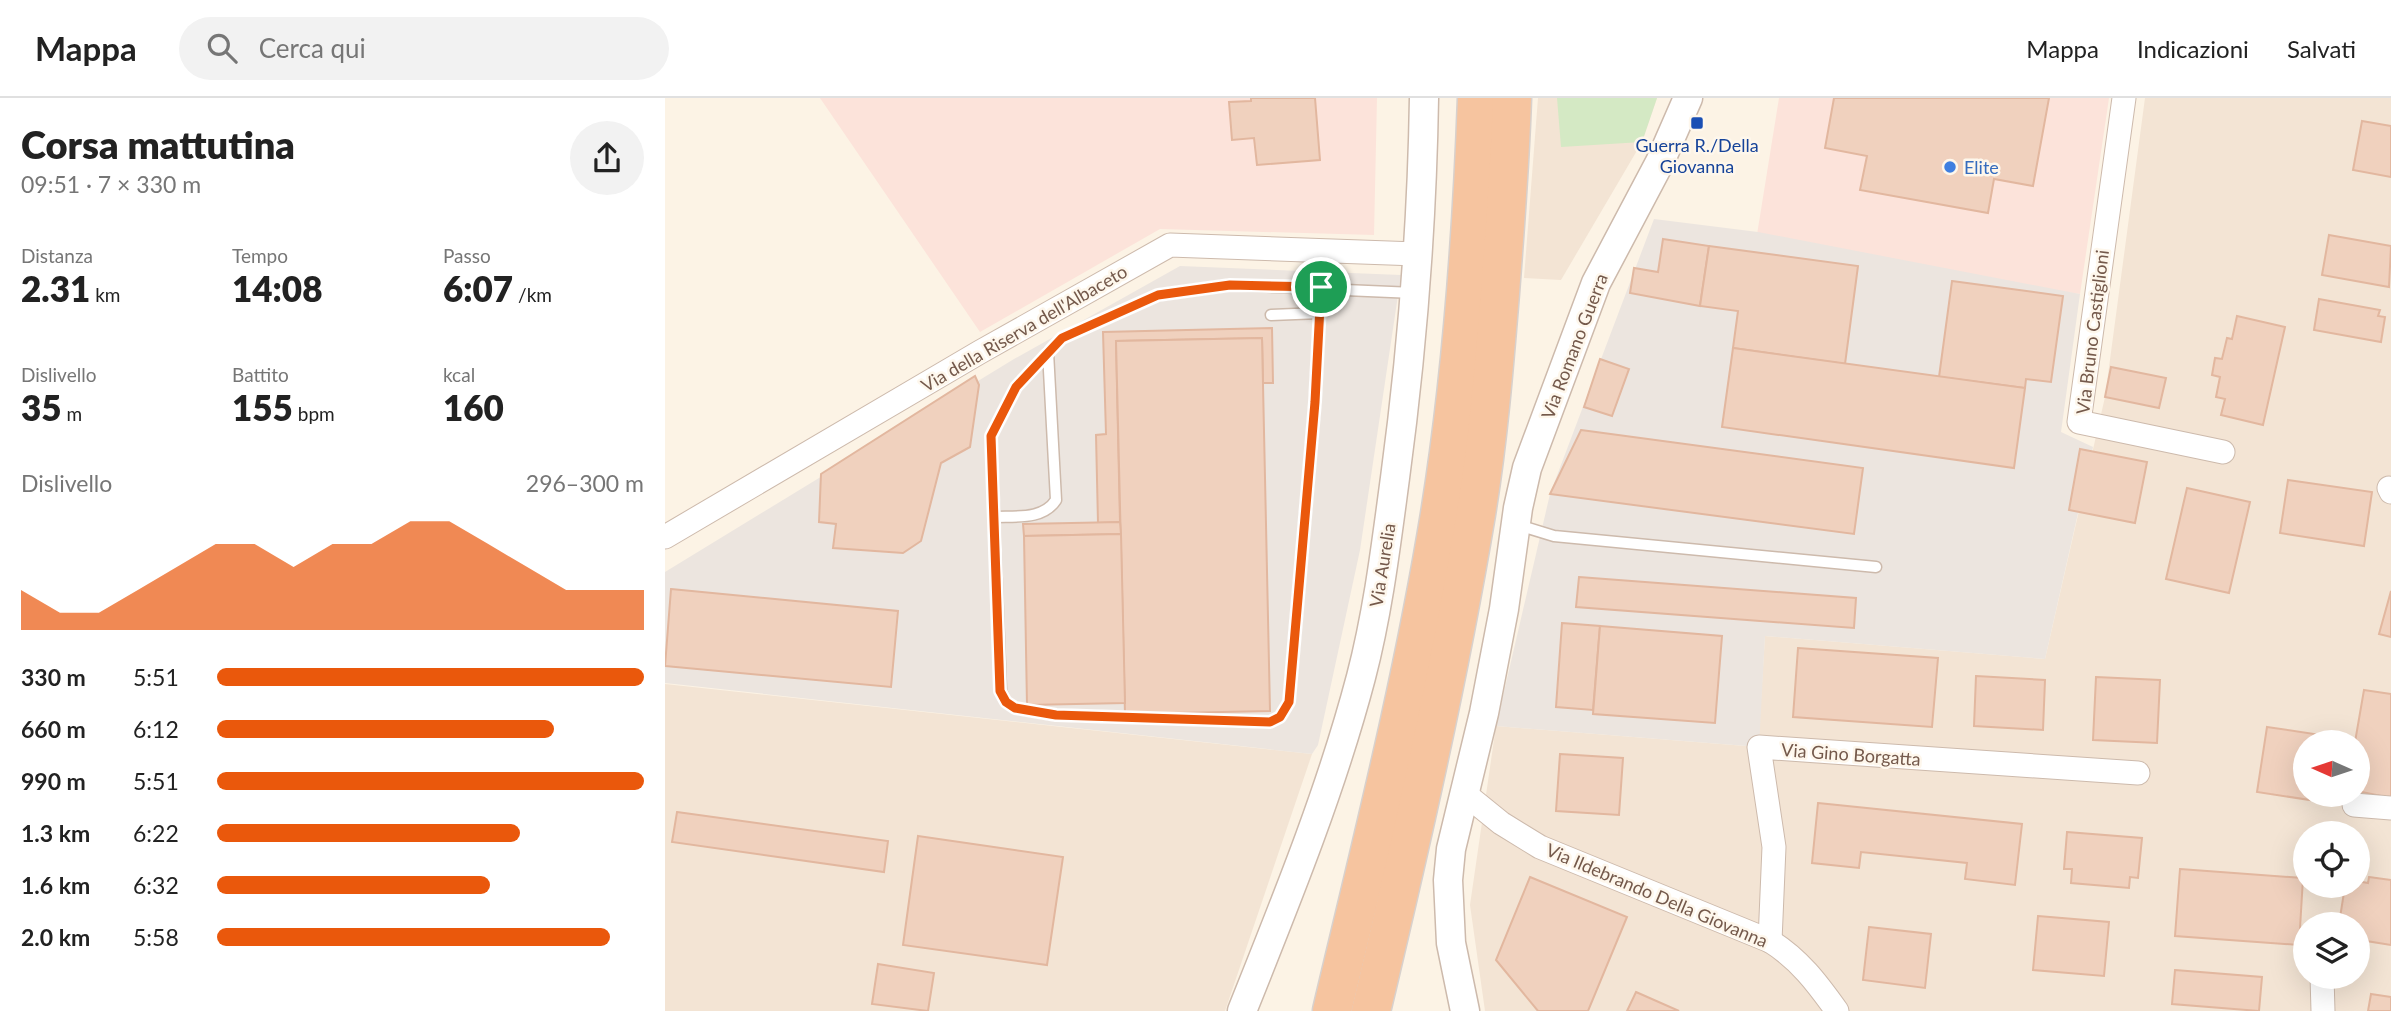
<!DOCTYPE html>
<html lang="it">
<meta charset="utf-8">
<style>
body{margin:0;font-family:Lato,sans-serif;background:#f2f2f2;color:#222;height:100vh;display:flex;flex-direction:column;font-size:26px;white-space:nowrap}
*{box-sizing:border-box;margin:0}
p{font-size:23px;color:#767676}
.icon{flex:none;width:38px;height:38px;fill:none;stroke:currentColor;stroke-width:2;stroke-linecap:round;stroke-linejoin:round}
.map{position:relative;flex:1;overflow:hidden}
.panel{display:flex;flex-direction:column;background:#fff;width:665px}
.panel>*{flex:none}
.needle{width:46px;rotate:273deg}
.tools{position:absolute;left:1628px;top:632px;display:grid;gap:14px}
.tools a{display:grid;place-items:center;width:77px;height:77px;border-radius:50%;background:#fff;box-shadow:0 7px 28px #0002;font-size:35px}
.pin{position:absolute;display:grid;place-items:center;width:60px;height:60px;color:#fff;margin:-30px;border:4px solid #fff;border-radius:50%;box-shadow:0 2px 7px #0007}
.round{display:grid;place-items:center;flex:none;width:74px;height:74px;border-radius:37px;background:#f2f2f2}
.headline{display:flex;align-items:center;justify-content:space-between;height:119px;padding:0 21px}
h1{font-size:38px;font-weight:800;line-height:52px}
.stats{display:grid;grid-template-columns:repeat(3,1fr);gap:10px;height:119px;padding:7px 21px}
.stats div{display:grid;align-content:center}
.stats b{font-size:35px;font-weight:800}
.stats small{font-size:19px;font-weight:400}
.stats p{font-size:19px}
.chart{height:196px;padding:14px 21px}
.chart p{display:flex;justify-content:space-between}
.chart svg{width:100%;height:126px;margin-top:7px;fill:#ea580c;opacity:.7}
ul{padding:0 21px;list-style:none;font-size:23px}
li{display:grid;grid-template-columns:112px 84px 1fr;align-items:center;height:52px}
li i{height:18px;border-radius:9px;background:#ea580c}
header{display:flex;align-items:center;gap:42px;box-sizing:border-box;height:98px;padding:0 35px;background:#fff;border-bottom:2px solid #e0e0e0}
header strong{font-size:33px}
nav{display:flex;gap:38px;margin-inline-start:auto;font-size:24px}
.search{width:490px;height:63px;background:#f2f2f2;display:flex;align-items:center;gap:18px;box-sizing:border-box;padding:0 24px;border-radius:38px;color:#767676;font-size:26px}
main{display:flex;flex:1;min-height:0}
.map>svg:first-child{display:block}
.residential{fill:#f3e4d4;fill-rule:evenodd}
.commercial{fill:#fce3da}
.industrial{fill:#ece5df}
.green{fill:#d4e9c4}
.building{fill:#f0d1be;stroke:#e2b79f;stroke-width:2}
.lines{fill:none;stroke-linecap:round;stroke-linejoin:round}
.service-casing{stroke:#cdbaac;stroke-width:13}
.minor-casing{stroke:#cdbaac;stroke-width:25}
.tertiary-casing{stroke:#cdbaac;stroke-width:31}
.trunk-casing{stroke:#d8d1cd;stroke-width:41}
.service{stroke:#fff;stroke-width:10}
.minor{stroke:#fff;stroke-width:23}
.tertiary{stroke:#fff;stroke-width:28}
.trunk{stroke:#f6c49f;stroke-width:38}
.route-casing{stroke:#fff;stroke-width:14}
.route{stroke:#ea580c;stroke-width:9}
.transit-dot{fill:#1a4fb4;stroke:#fef7ec;stroke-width:2.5}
.shop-dot{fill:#3f7fe0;stroke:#fef7ec;stroke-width:2.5}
.labels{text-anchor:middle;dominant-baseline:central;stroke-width:5;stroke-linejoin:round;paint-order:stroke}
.transit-label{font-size:18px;fill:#164399;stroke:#fef7ec}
.shop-label{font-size:18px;fill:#366cbe;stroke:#fef7ec;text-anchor:start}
.street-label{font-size:18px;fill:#74594b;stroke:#fef7ec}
</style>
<header>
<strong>Mappa</strong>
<div class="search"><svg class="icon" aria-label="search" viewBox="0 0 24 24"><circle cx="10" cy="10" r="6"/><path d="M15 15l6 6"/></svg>Cerca qui</div>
<nav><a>Mappa</a><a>Indicazioni</a><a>Salvati</a></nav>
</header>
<main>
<section class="panel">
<div class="headline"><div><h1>Corsa mattutina</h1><p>09:51 · 7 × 330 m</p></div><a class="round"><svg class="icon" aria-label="share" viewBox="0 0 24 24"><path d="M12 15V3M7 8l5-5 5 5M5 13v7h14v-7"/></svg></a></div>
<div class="stats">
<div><p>Distanza</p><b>2.31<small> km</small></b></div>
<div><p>Tempo</p><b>14:08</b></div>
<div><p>Passo</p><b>6:07<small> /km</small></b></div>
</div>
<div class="stats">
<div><p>Dislivello</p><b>35<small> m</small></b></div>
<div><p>Battito</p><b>155<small> bpm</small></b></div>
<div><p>kcal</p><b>160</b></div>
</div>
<div class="chart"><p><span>Dislivello</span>296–300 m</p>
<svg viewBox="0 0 160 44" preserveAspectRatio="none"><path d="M0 44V30L10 38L20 38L30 30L40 22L50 14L60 14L70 22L80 14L90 14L100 6L110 6L120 14L130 22L140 30L150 30L160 30V44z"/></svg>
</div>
<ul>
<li><b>330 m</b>5:51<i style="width:100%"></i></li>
<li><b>660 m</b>6:12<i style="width:79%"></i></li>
<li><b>990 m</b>5:51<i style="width:100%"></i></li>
<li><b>1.3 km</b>6:22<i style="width:71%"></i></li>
<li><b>1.6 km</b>6:32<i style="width:64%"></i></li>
<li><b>2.0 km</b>5:58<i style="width:92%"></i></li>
</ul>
</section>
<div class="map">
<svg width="1726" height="913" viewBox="0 0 1726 913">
<rect width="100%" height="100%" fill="#fcf3e5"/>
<!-- residential -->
<g class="residential">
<polygon points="873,0 992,0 977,44 896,182 859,180"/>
<path d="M1480 0H1726V913H820L805 807 831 628 1093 649 1100 538 1380 561 1440 299ZM1640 644H1692V696H1640ZM1640 735H1692V788H1640ZM1640 826H1692V878H1640Z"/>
<polygon points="0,586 647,656 560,913 0,913"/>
</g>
<!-- commercial -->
<g class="commercial">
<polygon points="155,0 712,0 709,137 495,131 315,234"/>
<polygon points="1114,0 1444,0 1415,196 1090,149"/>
</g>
<!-- industrial -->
<g class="industrial">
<polygon points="989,121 1093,134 1415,196 1396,334 1428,349 1380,561 1100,538 1094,649 831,628 885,396"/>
<polygon points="515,168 736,177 695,452 653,647 647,656 0,585 0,474 349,261"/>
</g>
<!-- green -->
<polygon class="green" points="892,0 992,0 977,44 896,49"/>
<!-- building -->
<g class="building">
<polygon points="586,0 650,0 655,62 592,67 589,40 567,42 564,4 586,3"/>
<polygon points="1169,0 1384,0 1368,88 1329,81 1323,115 1195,92 1202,58 1160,50"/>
<polygon points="1697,23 1726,28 1726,79 1688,72"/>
<polygon points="1664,137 1726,148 1724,189 1657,177"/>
<polygon points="998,141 1044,148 1035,208 965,195 969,170 993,174"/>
<polygon points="1044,148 1193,168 1180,266 1068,250 1073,213 1035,208"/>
<polygon points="1287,183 1398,198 1386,284 1361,281 1360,290 1274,279"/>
<polygon points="1654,201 1715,212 1713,218 1720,219 1716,244 1649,232"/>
<polygon points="1572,218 1620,229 1598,327 1556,317 1560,301 1551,299 1555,279 1547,277 1550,260 1557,261 1562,240 1567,241"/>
<polygon points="607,230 608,285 598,285 597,240 451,243 455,424 433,425 431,337 441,336 438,234"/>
<polygon points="597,240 605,613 460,616 451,243"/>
<polygon points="1068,250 1360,290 1349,370 1057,329"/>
<polygon points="935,261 964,271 947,318 919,309"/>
<polygon points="1446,269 1501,280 1494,310 1440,299"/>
<polygon points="310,278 314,287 305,349 276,365 256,443 238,455 168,450 171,426 154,424 156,376"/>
<polygon points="916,332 1198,370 1189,436 885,396"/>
<polygon points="1415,351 1482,364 1470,425 1404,412"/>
<polygon points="1623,382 1707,394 1699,448 1615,435"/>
<polygon points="1522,390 1585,404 1564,495 1501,481"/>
<polygon points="455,424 456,436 359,438 358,426"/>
<polygon points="456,436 460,605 362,607 359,438"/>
<polygon points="914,479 1191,500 1189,530 911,509"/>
<polygon points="6,491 233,513 226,589 0,568"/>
<polygon points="1726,493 1726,539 1714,536"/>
<polygon points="897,525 935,528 928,612 891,609"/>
<polygon points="935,528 1057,538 1050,625 928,616"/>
<polygon points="1133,550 1273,560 1267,629 1128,619"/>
<polygon points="1311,578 1380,582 1378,632 1309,628"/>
<polygon points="1431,579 1495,582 1492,645 1428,642"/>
<polygon points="1699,592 1726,596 1726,700 1692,693 1692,644 1690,644"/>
<polygon points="1602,629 1656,637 1655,644 1640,644 1640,696 1646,696 1645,702 1592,694"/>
<polygon points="895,656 958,660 954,717 891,713"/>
<polygon points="1153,705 1357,726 1350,787 1300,781 1302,765 1196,754 1194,770 1147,765"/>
<polygon points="12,714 223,743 219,774 7,744"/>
<polygon points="1402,734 1477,740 1473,780 1465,779 1464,790 1406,785 1407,771 1399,771"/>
<polygon points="253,738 398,759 382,867 238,847"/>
<polygon points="1515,771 1638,780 1634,847 1510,838"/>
<polygon points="865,779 962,819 923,913 873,913 831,862"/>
<polygon points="1704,779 1726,782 1726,847 1701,843 1700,849 1692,848 1692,826 1674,826 1680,788 1692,788 1692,783 1703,785"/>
<polygon points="1373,818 1444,824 1439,878 1368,872"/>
<polygon points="1204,829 1266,836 1260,890 1198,882"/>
<polygon points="213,866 269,875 263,913 207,906"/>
<polygon points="1510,872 1597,879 1594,913 1507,906"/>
<polygon points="971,894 1014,913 962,913"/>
<polygon points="1706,896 1726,899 1726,913 1703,913"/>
</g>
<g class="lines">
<!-- service casing -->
<g class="service-casing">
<g id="service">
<polyline points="656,189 650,304 624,604 615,619 605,624 391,617 350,610 341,604 336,593 326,338 351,289 397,240 493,197 565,187 749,195"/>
<polyline points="606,217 655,215"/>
<path d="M329 419C351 418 378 422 391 402L383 254"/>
<polyline points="853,427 889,438 1211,469"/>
</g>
</g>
<!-- minor casing -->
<g class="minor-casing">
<g id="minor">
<polyline points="1459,0 1414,324 1558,354"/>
<polyline points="1724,390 1726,394"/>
<polyline points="0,439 315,254 505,147 752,156"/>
<path d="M799 695 836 725 875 749 1105 843C1134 861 1152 885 1172 913"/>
<polyline points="1689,707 1726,710"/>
<polyline points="1105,843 1109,749 1094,649 1473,675"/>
<polyline points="1657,878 1658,913"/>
</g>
</g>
<!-- tertiary casing -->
<g class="tertiary-casing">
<g id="tertiary">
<path d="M577 913C621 803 666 693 696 579 713 514 721 447 730 380 747 254 757 127 759 0"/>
<polyline points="800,913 786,845 783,782 786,751 819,615 839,511 853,410 862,370 931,185 995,64 1023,0"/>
</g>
</g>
<!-- trunk casing -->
<g class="trunk-casing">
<g id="trunk">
<path d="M667 913C706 748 748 583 775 416 797 279 807 139 812 0"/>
<path d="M706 913C745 749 783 583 811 416 823 343 829 269 835 195 840 130 845 65 847 0"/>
</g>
</g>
<!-- service -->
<use href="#service" class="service"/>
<!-- minor -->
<use href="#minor" class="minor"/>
<!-- tertiary -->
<use href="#tertiary" class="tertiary"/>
<!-- trunk -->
<use href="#trunk" class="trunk"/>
</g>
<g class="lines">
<!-- route casing -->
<g class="route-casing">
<polygon id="route" points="565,187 656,189 650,304 624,604 615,619 605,624 391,617 350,610 341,604 335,593 326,338 351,289 397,240 493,197"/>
</g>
<!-- route -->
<use href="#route" class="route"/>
</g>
<!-- markers -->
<rect class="transit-dot" x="1025" y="18" width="14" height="14" rx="3.5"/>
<circle class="shop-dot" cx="1285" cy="69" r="7"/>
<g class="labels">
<!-- transit labels -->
<g class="transit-label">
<text x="1032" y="47">Guerra R./Della<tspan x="1032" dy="21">Giovanna</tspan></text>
</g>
<!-- shop labels -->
<g class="shop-label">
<text x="1299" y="69">Elite</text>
</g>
<!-- street labels -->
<g class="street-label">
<text transform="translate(359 230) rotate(-30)">Via della Riserva dell'Albaceto</text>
<text transform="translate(1427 234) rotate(-83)">Via Bruno Castiglioni</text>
<text transform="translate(909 248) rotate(-69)">Via Romano Guerra</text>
<text transform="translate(717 467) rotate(-81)">Via Aurelia</text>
<text transform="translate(1186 656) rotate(4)">Via Gino Borgatta</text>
<text transform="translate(992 797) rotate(23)">Via Ildebrando Della Giovanna</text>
</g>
</g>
</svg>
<div class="tools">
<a><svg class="needle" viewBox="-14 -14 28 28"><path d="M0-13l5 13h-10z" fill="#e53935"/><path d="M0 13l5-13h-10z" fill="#767676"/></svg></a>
<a><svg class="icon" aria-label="locate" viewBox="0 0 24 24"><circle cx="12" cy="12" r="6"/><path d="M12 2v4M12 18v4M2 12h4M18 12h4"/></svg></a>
<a><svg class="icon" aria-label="layers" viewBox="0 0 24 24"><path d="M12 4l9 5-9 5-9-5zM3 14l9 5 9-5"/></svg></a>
</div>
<div class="pin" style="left:656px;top:189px;background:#1e9e55"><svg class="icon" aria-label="arrive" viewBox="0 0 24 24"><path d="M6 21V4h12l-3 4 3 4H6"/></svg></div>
</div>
</main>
